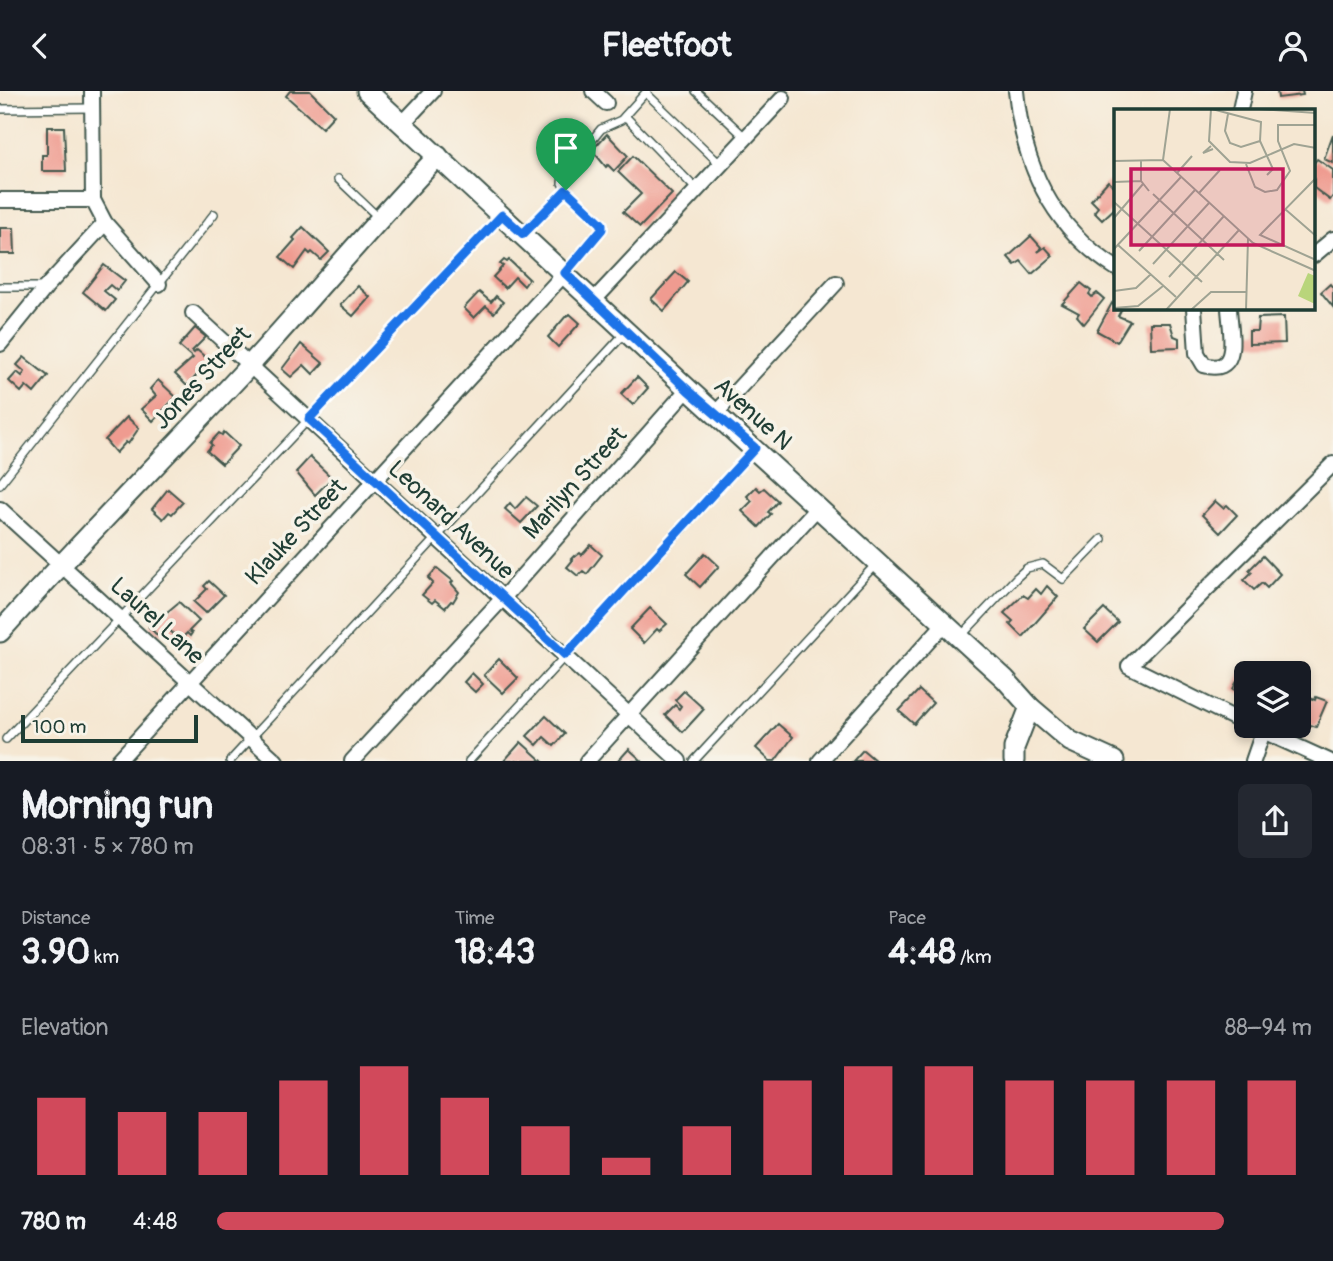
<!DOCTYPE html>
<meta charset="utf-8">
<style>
body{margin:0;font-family:Pangolin,sans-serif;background:#242831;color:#f1f3f6;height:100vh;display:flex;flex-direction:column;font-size:26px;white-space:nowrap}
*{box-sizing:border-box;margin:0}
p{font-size:23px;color:#9ea1a6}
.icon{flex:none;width:38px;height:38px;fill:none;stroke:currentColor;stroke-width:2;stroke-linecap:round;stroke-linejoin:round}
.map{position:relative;height:670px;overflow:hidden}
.panel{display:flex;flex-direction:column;background:#171b24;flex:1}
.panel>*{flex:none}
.controls{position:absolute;left:1234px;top:570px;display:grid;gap:14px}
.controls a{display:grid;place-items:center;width:77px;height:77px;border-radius:10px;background:#171b24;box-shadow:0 4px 10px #0003;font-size:35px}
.scale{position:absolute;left:21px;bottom:18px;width:177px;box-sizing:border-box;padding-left:7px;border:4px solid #1f3d34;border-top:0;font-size:19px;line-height:24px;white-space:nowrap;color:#1f3d34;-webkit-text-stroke:5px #f7f3e8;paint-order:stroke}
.pin{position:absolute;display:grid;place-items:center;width:60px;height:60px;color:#fff;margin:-72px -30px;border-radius:50% 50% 50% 0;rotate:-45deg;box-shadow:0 0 7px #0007}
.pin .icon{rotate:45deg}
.round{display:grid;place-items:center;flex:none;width:74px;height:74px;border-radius:10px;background:#242831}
.headline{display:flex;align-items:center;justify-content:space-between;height:119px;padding:0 21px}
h1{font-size:38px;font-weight:800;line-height:52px}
.metrics{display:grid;grid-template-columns:repeat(3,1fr);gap:10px;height:119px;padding:7px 21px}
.metrics div{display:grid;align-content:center}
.metrics b{font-size:35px;font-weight:800}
.metrics small{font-size:19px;font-weight:400}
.metrics p{font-size:19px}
.chart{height:196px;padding:14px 21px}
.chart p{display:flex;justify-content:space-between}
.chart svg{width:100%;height:126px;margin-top:7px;stroke:#d1495b;stroke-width:6}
ul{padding:0 21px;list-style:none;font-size:23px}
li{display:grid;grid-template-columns:112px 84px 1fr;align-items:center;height:52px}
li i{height:18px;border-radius:9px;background:#d1495b}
header{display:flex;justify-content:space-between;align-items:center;height:91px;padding:0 21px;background:#171b24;font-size:32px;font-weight:800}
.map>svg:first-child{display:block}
.building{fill:#ef9b90}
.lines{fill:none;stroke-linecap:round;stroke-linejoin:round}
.lane-casing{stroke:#3f564c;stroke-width:10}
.street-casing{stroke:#3f564c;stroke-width:18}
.secondary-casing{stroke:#3f564c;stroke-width:23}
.lane{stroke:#fff;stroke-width:7}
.street{stroke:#fff;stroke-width:14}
.secondary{stroke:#fff;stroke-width:19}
.route-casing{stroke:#fff;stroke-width:14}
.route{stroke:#1a73e8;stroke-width:9}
.labels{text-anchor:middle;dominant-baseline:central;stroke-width:7;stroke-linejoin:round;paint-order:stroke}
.street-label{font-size:24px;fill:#1f3d34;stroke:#f7f3e8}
.inset-road{fill:none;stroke:#9fa393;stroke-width:2}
.view{fill:#c2185b;fill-opacity:0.15;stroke:#c2185b;stroke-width:3.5}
.inset-edge{fill:none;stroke:#1f3d34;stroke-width:3.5}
</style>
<header><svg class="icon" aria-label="back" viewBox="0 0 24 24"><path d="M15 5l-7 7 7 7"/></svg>Fleetfoot<svg class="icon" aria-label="person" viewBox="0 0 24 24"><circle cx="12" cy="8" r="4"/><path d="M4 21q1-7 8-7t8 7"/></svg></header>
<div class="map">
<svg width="1333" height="670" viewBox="0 0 1333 670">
<rect width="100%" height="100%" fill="#f7f3e8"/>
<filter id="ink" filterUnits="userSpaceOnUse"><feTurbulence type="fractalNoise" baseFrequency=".0143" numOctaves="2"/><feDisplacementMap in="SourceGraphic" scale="14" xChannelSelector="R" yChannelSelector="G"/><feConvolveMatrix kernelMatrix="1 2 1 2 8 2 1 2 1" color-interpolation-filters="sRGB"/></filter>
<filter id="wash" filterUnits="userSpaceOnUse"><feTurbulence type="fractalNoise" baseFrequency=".00686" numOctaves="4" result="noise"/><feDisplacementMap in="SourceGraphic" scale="28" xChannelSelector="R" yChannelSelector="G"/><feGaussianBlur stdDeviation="1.57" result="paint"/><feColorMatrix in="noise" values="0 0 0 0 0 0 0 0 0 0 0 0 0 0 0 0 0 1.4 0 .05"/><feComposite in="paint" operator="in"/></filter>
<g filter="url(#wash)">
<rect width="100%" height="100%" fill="#f5e7d2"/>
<g id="blocks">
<!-- building -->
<g class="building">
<polygon points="290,0 310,0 334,24 322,37 286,5"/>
<polygon points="1277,0 1302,0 1303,4 1278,7"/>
<polygon points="47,36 64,36 66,80 42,80 42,64 47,64"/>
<polygon points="607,43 628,65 614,80 608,74 606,76 592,59"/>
<polygon points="1333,43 1333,72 1324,68"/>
<polygon points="633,65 672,103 640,136 623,121 641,103 618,81"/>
<polygon points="1317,68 1333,79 1333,105 1330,109 1314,97 1314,72"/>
<polygon points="1108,90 1116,97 1116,116 1102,129 1094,121 1098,116 1091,109"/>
<polygon points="303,136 329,161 321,169 312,161 310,163 307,160 294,178 280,166 295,149 293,147"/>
<polygon points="0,137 14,137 15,163 0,163"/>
<polygon points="1031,145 1041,156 1038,161 1045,156 1053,165 1032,183 1021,170 1015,174 1008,166"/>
<polygon points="504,169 507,171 509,169 529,188 524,195 515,186 505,197 493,186 503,175 500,173"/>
<polygon points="104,174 125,190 117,200 110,194 104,200 115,209 106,220 83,201"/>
<polygon points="676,181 688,191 664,220 651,208"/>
<polygon points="1081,192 1091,200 1089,203 1092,206 1097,202 1104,208 1084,233 1077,225 1079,222 1062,213"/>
<polygon points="1330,193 1333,197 1333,216 1321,201"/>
<polygon points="358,195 370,206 353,225 340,214"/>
<polygon points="479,201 491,211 496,205 503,211 494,222 486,215 474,227 464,217"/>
<polygon points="1112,212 1116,217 1122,217 1118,225 1130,230 1117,251 1097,240"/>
<polygon points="570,223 580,232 558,256 548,246 566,225"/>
<polygon points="1284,226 1285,252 1249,253 1249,240 1257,240 1258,227"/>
<polygon points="1150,232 1170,232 1174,245 1179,247 1179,256 1151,257"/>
<polygon points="195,237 206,246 192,260 194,262 197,259 210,270 187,295 175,283 193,267 179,255"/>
<polygon points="301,253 323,272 313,283 304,274 291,286 282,278"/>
<polygon points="24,266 48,285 34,302 26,295 21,301 9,290 17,281 22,285 25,281 17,274"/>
<polygon points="637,286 648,297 633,314 621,303"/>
<polygon points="158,289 176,306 153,330 141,318 156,305 150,298"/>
<polygon points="127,326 139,337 128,353 126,351 116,362 105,349"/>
<polygon points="224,341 239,355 222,373 207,360 212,354 210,352 219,342 222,344"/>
<polygon points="310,366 332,387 315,404 296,381"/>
<polygon points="756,396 760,400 764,397 778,410 768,421 771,423 759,436 742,420 752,410 747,405"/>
<polygon points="168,398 183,411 172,423 169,421 163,428 152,418"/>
<polygon points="526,406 537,415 521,432 505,418 510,412 515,418"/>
<polygon points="1215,410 1223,417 1227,414 1237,424 1220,442 1202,424"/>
<polygon points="591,454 602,464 587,483 583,480 578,485 567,476 573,469 571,468 574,465 575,466 580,462 582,464"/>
<polygon points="705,462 719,475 700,496 686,483"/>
<polygon points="1263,465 1280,483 1267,497 1262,492 1254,499 1244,489 1252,481 1249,479"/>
<polygon points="437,477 453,490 451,492 459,501 453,511 451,510 445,517 435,509 432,512 422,504 433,492 428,487"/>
<polygon points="209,490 224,504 206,522 194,511 207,498 204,495"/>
<polygon points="1047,495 1058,506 1023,546 1010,533 1013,530 1004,522 1023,504 1028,507 1036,498 1041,503"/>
<polygon points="179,511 199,530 189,540 192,542 190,545 187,542 180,549 166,536 158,545 149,536"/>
<polygon points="650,517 667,533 659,540 657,538 644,552 630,538"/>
<polygon points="1104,518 1118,531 1098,551 1084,538"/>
<polygon points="499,568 518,587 503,602 484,584"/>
<polygon points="1243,578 1253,583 1246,583 1244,604 1233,598"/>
<polygon points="472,582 483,593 475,601 464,591"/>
<polygon points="919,599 933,612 914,633 899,620"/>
<polygon points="684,600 704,618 683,641 665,624 675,614 679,618 681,615 675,609"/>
<polygon points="1302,604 1315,609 1316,606 1327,610 1316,636 1302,631 1304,626 1298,623 1298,612"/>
<polygon points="546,625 565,643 554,655 544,646 537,654 527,645"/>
<polygon points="778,633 793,646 775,670 770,670 756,657"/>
<polygon points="521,651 542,670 504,670"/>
<polygon points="629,658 642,670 618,670"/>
<polygon points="863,659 876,670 853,670"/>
</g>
</g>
</g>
<g filter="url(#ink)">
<use href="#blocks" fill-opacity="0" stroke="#3f564c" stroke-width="2"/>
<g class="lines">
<!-- lane casing -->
<g class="lane-casing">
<g id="lane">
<polyline points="696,0 746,47"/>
<polyline points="646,2 721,74"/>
<polyline points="0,18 92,17"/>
<polyline points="625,25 697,99"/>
<polyline points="338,88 378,126"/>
<polyline points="566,99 562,92 563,85 601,38 621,29 647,0"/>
<polyline points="523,143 566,99 602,133 602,138 565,181"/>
<polyline points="0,196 45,196"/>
<polyline points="0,393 214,123"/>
<polyline points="961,545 1017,486 1027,477 1043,473 1063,488 1102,448"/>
<polyline points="6,648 501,125"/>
<polyline points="230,670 624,243"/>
<polyline points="469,670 752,361"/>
<polyline points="694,670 875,474"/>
</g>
</g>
<!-- street casing -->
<g class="street-casing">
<g id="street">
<polyline points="92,0 93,109"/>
<polyline points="593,0 606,12"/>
<path d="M1016 0C1023 74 1051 136 1116 177"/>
<polyline points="1240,19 1244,0"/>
<polyline points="402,33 433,0"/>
<polyline points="0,109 93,109 105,132 159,193"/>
<polyline points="1314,164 1333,148"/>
<polyline points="594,209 783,7"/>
<path d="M1194 217 1197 262 1204 274C1242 285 1230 240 1229 217"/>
<polyline points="193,222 679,670"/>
<polyline points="0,253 46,196 105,132"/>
<polyline points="716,322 836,192"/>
<polyline points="0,418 276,670"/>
<polyline points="1246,633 1129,575 1333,373"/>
<polyline points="1252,635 1329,670"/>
<polyline points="118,670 565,182"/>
<polyline points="352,670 503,507 688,298"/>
<polyline points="587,670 818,416"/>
<polyline points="820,670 945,532"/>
<polyline points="1253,670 1263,641"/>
</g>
</g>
<!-- secondary casing -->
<g class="secondary-casing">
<g id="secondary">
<polyline points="367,0 688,298 1005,588 1030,616 1070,650 1114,670"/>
<path d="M0 541C81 450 167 364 250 274 313 205 373 133 438 65"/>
<polyline points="1014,670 1014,657 1030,616"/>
</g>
</g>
<!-- lane -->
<use href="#lane" class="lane"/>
<!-- street -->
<use href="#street" class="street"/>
<!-- secondary -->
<use href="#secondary" class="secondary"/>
</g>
</g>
<g class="lines" filter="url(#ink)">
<!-- route casing -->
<g class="route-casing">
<polygon id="route" points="566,99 602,133 602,138 565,182 688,299 755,357 565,564 309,328 502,124 523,143"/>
</g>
<!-- route -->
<use href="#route" class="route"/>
</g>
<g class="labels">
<!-- street labels -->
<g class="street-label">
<text transform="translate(202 287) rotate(-47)">Jones Street</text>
<text transform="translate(753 323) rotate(42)">Avenue N</text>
<text transform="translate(575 392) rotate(-48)">Marilyn Street</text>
<text transform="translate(451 429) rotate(43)">Leonard Avenue</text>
<text transform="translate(296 441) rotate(-47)">Klauke Street</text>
<text transform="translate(157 530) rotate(42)">Laurel Lane</text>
</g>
</g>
<!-- overview -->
<g transform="translate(1114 18)">
<rect width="201" height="201" fill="#f5e7d2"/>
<path d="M194 164 201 167V195L184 187Z" fill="#b9d57b"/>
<path class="inset-road" d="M97 0 95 32 116 53 136 54 180 35 202 39M98 0 147 13 146 32 159 60 153 66M145 0 202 4M114 5 111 22 116 34 127 38 146 32M97 37 89 44 99 40M27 51V72M49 51 56 0M0 52 49 51 139 134 202 162M132 55 141 78 151 83 163 81 176 62 164 32V16H202M63 64 78 47M202 69 146 126 202 151M0 73 27 72 35 82M85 84 106 61M39 85 110 151M0 93 88 173M171 100 202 127M0 109 29 75M4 136 62 188M0 140 67 68M25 142 81 81M39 155 95 94M55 168 110 107M0 182 22 179 37 165M0 199 24 197 49 177M52 201 125 121M77 201 97 183H132M132 201 134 130"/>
<path class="view" d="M17 60H169V136H17Z"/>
<rect width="201" height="201" class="inset-edge"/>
</g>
</svg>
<div class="controls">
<a><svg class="icon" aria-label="layers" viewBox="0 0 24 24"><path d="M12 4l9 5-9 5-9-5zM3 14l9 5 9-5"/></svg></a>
</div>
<div class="scale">100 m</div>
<div class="pin" style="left:566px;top:99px;background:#1e9e55"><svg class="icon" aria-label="arrive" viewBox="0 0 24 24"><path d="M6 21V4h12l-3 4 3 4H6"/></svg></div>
</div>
<section class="panel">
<div class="headline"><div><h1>Morning run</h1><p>08:31 · 5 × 780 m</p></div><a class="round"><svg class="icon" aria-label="share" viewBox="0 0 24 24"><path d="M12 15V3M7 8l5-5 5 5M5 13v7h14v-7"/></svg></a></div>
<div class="metrics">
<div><p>Distance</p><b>3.90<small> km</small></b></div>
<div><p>Time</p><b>18:43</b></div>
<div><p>Pace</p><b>4:48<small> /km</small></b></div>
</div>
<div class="chart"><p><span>Elevation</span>88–94 m</p>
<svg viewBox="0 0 160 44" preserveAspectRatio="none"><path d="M5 44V17M15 44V22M25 44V22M35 44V11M45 44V6M55 44V17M65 44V27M75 44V38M85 44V27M95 44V11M105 44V6M115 44V6M125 44V11M135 44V11M145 44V11M155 44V11"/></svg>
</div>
<ul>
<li><b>780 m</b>4:48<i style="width:92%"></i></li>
</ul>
</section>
